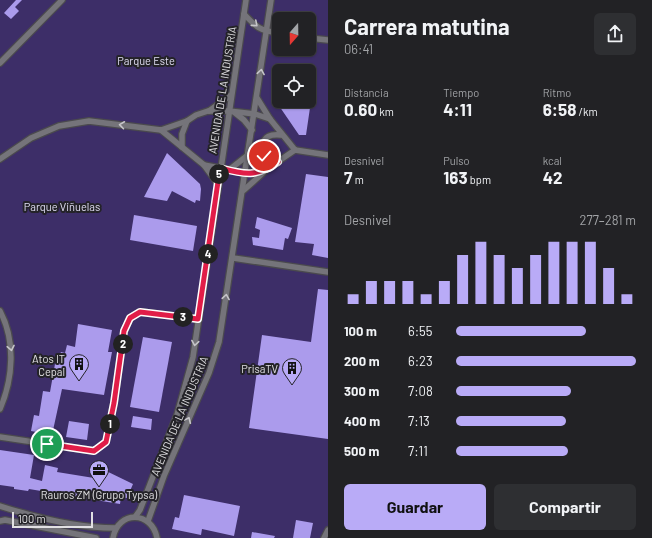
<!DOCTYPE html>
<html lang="es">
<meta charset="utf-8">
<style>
body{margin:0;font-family:Barlow,sans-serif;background:#2e2f32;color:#f1f3f6;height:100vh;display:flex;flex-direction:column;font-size:15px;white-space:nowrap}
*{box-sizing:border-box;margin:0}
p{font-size:13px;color:#a2a4a7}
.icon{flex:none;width:22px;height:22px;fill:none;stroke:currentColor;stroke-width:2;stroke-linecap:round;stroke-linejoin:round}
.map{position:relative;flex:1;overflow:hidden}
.drawer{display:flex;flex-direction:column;background:#222225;width:324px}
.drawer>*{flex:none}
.needle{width:26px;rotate:200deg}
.buttons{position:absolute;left:272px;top:12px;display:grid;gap:8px}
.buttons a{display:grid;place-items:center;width:44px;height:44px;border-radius:6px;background:#222225;box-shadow:0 1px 3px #0004,0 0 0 1px #3f3f42;font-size:20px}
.scale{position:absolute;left:12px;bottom:10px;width:81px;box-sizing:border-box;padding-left:4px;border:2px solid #e1e0e3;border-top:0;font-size:11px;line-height:14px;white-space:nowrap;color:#e1e0e3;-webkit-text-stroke:3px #242328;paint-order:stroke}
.pin{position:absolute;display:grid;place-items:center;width:34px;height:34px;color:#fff;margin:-17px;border:2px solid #fff;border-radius:50%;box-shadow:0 1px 4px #0007}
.km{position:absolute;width:20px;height:20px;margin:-10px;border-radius:50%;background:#222;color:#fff;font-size:11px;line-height:20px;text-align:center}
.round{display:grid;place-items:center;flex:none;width:42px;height:42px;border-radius:6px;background:#2e2f32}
.overview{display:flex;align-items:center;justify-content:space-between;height:68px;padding:0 16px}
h1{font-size:22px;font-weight:700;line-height:30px}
.metrics{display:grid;grid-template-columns:repeat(3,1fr);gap:6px;height:68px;padding:4px 16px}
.metrics div{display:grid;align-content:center}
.metrics b{font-size:17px;font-weight:700}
.metrics small{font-size:11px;font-weight:400}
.metrics p{font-size:11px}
.chart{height:112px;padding:8px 16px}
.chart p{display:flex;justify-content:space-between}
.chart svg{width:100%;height:72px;margin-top:4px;stroke:#b9abf7;stroke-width:6}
.primary-button{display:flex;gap:8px;margin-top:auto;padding:8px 16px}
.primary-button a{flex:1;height:46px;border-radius:6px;background:#b9abf7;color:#111;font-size:16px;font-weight:700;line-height:46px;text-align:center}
.primary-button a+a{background:#2e2f32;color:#f1f3f6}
ul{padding:0 16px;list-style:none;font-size:13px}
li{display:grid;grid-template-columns:64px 48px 1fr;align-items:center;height:30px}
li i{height:10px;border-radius:5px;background:#b9abf7}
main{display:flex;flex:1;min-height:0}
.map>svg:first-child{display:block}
.green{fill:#3d2e68;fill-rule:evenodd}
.building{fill:#ab9bec}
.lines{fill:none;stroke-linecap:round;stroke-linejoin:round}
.minor-casing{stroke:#4b4a4e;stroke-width:8}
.minor{stroke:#75747a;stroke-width:5.5}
.oneway{stroke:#c6c5c9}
.route-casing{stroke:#fff;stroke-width:8}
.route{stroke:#e11d48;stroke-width:5}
.labels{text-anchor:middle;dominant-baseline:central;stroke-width:4;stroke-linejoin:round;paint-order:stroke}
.park-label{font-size:11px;fill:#e0ddf3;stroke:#242328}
.street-label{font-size:11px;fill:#e1e0e3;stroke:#242328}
.poi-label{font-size:11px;fill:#e1e0e3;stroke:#242328;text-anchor:end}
</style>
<main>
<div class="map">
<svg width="328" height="538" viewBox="0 0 328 538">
<rect width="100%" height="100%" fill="#2e2d31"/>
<!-- green -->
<path class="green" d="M0 0H328V538H0ZM279 19H309V49H279ZM279 71H309V101H279Z"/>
<!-- building -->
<g class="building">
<polygon points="16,0 22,0 15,7 19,11 11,19 4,13"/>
<polygon points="274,94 279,94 279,101 311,101 306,135 299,135 273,97"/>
<polygon points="167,153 200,184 201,189 200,201 196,200 195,203 172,191 167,201 144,197"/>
<polygon points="306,174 328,177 328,258 312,255 314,244 295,242"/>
<polygon points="134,215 197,226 193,251 130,240"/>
<polygon points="257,217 292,228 288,239 285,238 283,250 253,245 252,237 259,238 260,230 255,228"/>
<polygon points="318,289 328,290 328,439 249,428 262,335 311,342"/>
<polygon points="78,324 112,330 108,352 112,352 104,395 62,389 52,435 31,431 34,415 39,416 43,391 50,392 55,364 61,352 65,353 67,345 75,347"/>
<polygon points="143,337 172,342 159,412 130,407"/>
<polygon points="133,416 152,419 151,430 131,427"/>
<polygon points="69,421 89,424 87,440 66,437"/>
<polygon points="0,450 34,455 30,478 42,481 45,465 58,468 57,472 94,478 98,467 133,484 127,498 121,497 120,504 29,489 28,491 14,489 14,487 0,485"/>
<polygon points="184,495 240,506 234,536 202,529 201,535 172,529 175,517 179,518"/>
<polygon points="296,520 313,523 310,538 293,538"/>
<polygon points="252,532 275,536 274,538 251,538"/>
</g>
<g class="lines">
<!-- minor casing -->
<g class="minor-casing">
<g id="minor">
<path d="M244 14C256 27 260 31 279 33"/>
<polyline points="309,38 328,40"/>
<polyline points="0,63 62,0"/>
<polyline points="257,98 270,119"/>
<polyline points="209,111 231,95"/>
<polyline points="234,112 244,120 252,130"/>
<polyline points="161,130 204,165 246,173 264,171 295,150"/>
<polyline points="182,147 182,134 187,121"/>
<polyline points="295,150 328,155"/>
<polyline points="0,159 31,138 59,126 89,121 161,130 187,121 196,115 208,111 229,111 255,114 270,119 295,150"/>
<path d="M278 161C268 161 264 156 261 147 265 136 270 134 281 135"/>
<polyline points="204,165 218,184"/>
<polyline points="229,170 248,155"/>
<polyline points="244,190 264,172"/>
<polyline points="233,258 328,272"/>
<path d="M0 311C16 341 13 379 0 409"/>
<polyline points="0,437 94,451 106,442 114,403 124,331 130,318 140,312 199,319"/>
<path d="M0 506C37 518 77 528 116 528"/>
<polyline points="135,517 140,510 177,415 193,357 246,0"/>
<polyline points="0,521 5,520 96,538"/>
<polyline points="148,521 164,476 209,373 219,342 271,0"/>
<path d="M113 538C118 510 152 511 157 538"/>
<polyline points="324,538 328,530"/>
</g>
</g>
<!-- minor -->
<use href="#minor" class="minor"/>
</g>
<!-- one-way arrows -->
<defs><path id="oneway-chevron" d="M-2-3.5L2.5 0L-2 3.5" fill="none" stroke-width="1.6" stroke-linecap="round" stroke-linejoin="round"/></defs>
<g class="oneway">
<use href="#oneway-chevron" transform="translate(255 24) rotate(41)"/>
<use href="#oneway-chevron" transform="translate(261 72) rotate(-81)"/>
<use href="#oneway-chevron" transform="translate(122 125) rotate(-172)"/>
<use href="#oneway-chevron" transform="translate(226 297) rotate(-81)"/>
<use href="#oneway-chevron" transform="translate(195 343) rotate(99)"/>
<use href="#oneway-chevron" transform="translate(11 348) rotate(79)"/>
<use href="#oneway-chevron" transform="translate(188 420) rotate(-66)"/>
</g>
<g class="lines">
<!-- route casing -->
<g class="route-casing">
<path id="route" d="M47 444 94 451 106 442 114 403 124 331 130 318 140 312 198 319 220 168C246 175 256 177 278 162L271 161 264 156"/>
</g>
<!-- route -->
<use href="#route" class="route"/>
</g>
<!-- icons -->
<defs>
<g id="building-pin" transform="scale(1)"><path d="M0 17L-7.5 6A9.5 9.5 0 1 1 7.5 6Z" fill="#b9abf7" stroke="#242328"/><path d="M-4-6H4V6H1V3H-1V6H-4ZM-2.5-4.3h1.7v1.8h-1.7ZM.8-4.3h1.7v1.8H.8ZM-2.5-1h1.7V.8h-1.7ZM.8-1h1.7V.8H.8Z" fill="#111"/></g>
<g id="office-pin" transform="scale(1)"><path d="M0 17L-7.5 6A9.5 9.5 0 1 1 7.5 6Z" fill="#b9abf7" stroke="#242328"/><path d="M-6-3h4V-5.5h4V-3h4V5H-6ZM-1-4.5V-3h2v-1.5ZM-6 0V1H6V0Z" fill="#111"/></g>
</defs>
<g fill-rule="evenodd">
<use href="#building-pin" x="79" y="364"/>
<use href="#building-pin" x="292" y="368"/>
<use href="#office-pin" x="99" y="470"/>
</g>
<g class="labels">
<!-- park labels -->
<g class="park-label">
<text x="146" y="60">Parque Este</text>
<text x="62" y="206">Parque Viñuelas</text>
</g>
<!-- street labels -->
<g class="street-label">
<text transform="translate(222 90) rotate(-81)">AVENIDA DE LA INDUSTRIA</text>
<text transform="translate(179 416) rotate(-67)">AVENIDA DE LA INDUSTRIA</text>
</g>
<!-- poi labels -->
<g class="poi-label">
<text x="65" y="358">Atos IT<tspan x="65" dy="13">Cepal</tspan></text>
<text x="278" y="368">PrisaTV</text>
<text x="99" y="494" text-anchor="middle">Rauros ZM (Grupo Typsa)</text>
</g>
</g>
</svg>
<div class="buttons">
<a><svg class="needle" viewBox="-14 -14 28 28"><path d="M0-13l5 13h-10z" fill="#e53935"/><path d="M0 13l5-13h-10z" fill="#a2a4a7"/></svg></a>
<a><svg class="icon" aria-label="locate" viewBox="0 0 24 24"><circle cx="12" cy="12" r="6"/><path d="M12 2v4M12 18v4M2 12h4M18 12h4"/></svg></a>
</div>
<div class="scale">100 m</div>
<div class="pin" style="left:47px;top:444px;background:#1e9e55"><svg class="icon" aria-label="arrive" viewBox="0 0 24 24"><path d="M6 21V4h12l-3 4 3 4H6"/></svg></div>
<div class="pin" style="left:264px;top:156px;background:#d93025"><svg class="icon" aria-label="check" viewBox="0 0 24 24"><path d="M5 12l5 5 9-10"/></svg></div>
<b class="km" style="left:110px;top:424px">1</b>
<b class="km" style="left:123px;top:344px">2</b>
<b class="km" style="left:183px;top:317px">3</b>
<b class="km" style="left:208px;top:254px">4</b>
<b class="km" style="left:219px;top:174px">5</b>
</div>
<section class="drawer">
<div class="overview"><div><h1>Carrera matutina</h1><p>06:41</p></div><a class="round"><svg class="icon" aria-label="share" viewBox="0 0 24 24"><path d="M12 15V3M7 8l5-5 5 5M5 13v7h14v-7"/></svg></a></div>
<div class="metrics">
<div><p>Distancia</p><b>0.60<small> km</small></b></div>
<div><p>Tiempo</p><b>4:11</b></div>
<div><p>Ritmo</p><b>6:58<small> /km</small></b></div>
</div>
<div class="metrics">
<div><p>Desnivel</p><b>7<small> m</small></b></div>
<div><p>Pulso</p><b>163<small> bpm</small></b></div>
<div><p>kcal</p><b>42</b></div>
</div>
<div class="chart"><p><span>Desnivel</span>277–281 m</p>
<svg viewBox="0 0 160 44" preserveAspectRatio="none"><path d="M5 44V38M15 44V30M25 44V30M35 44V30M45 44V38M55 44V30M65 44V14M75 44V6M85 44V14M95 44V22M105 44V14M115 44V6M125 44V6M135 44V6M145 44V22M155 44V38"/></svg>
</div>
<ul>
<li><b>100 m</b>6:55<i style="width:72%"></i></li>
<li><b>200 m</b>6:23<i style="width:100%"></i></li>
<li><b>300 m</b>7:08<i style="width:64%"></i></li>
<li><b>400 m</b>7:13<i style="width:61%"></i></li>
<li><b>500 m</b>7:11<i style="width:62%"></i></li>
</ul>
<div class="primary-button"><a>Guardar</a><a>Compartir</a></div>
</section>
</main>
